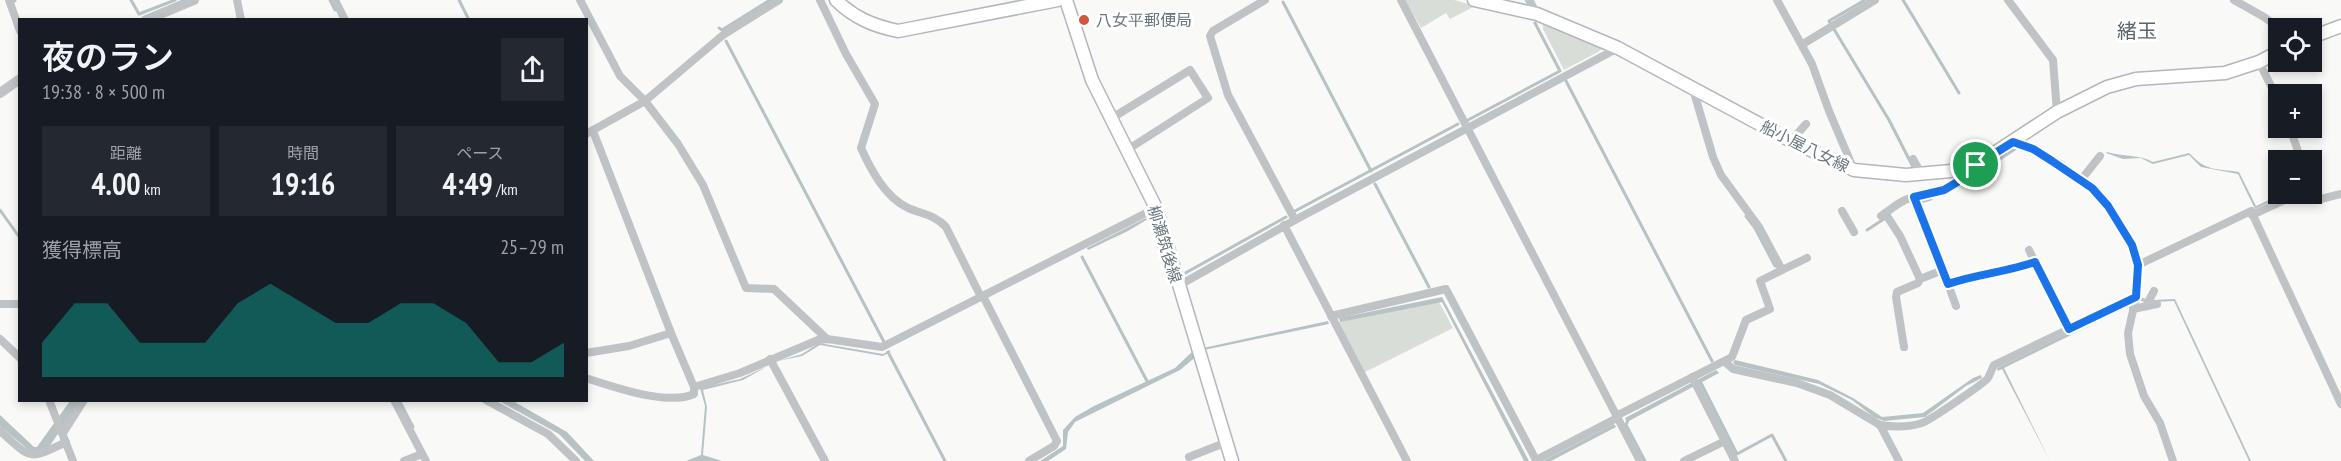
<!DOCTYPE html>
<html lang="ja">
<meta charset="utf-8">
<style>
body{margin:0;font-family:"PT Sans Narrow","Noto Sans JP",sans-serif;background:#242831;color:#f1f3f6;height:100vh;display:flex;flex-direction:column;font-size:22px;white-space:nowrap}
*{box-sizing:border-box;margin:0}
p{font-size:20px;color:#9ea1a6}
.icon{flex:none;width:33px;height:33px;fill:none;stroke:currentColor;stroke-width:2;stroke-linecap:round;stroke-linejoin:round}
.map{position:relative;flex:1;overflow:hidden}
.drawer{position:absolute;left:18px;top:18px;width:570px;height:384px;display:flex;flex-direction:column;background:#171b24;border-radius:0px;box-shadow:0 3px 9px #0003}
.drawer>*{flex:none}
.fabs{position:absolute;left:2268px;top:18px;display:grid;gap:12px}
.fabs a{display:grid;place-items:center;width:54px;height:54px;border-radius:0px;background:#171b24;box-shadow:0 3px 9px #0003;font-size:30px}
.pin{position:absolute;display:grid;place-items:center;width:51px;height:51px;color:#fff;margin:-26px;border:3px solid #fff;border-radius:50%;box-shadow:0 2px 6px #0007}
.round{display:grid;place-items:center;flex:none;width:63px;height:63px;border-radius:0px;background:#242831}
.overview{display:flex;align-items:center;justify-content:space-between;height:102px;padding:0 24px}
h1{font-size:33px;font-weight:600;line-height:45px}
.metrics{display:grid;grid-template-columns:repeat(3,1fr);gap:9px;height:102px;padding:6px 24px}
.metrics div{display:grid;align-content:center;border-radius:0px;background:#242831;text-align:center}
.metrics b{font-size:30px;font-weight:600}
.metrics small{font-size:16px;font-weight:400}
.metrics p{font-size:16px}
.chart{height:168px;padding:12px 24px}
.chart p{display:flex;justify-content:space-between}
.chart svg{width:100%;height:108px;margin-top:6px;fill:#0f766e;opacity:.7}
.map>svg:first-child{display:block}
.green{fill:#d9ddd7}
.water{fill:#b7c2c5}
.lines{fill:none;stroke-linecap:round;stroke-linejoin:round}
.stream{stroke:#b7c2c5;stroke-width:3}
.secondary-casing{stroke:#b1b7bb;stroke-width:15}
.minor{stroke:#bfc3c6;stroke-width:8}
.tertiary{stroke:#bfc3c6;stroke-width:10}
.secondary{stroke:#fff;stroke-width:12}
.route-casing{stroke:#fff;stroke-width:12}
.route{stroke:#1a73e8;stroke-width:8}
.poi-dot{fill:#d05640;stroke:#fff;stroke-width:2}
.labels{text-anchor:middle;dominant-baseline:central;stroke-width:6;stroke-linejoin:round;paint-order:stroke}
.poi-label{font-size:16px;fill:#67767e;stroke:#fff;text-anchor:start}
.street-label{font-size:16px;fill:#67767e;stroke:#fff}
.quarter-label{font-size:20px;fill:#59646a;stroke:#fff}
</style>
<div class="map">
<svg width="2341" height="461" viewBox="0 0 2341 461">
<rect width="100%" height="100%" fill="#f9f9f7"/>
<!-- green -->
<g class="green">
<polygon points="1405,0 1454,0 1475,6 1450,19 1446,13 1421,28"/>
<polygon points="1543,22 1604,47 1598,52 1564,70 1543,29"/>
<polygon points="1438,300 1453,328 1365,372 1339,322"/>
</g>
<!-- water -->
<g class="water">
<path d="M2107 152C2123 157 2139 154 2153 162L2189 153C2207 172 2215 168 2239 172L2256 206 2279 195 2280 197 2255 209 2238 174 2201 167 2189 155 2153 164 2141 158 2123 159 2106 153Z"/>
<polygon points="1148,217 1169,280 1171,281 1168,283 1148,219 1128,231 1088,250 1087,248"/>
<polygon points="1442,297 1529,461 1524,461 1442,302 1340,322 1339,318"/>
<polygon points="2175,299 2251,461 2249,461 2174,301 2153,302 2153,300"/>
<polygon points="2125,306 2126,308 2004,368 2050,461 2002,369 1998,371 1997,368"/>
<polygon points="1328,321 1329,324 1204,350 1180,370 1075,422 1068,432 1066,449 1048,461 1040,461 1063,446 1063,430 1075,417 1094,406 1175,368 1194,350"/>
<polygon points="819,343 883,354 890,350 890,352 883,356 820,345 802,356 778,361 802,354"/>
<polygon points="1735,360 1818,380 1853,398 1882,417 1923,413 1973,378 1981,375 1982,378 1966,386 1925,417 1884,421 1874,417 1852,400 1819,384 1735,365 1733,362"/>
<polygon points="768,366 743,380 703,390 707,407 703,455 722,461 686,461 701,455 705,406 700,388 740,379"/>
<polygon points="1716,370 1719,373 1627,422 1625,418"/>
<polygon points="70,401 80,401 45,453 37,457 0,426 0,415 34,447 37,447"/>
<polygon points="499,401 513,401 567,432 594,461 585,461 559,434"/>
<polygon points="1614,424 1616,427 1551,461 1543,461"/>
</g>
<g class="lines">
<!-- stream -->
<g class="stream">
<polyline points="14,0 15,1"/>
<polyline points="131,0 139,14 175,0"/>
<polyline points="330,0 335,10"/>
<polyline points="459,0 469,20"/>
<polyline points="1865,0 1829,21 1889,120 1913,167"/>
<polyline points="1903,0 1959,93"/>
<polyline points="1283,2 1371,171"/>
<polyline points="719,28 722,30 770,0"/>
<polyline points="726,41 884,342"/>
<polyline points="1566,81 1712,361"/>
<polyline points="1468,120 1560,71 1535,23"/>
<polyline points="2055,158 2064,163"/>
<polyline points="2000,159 2015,149"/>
<polyline points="1375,184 1429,287"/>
<polyline points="1920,202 1931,199"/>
<polyline points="0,210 20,238"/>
<polyline points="1295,211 1458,124"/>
<polyline points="1746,216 1755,228 1775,266"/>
<polyline points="1867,230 1884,219"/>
<polyline points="1082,257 1148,383"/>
<polyline points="1180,276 1286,217"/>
<polyline points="2140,299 2144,300"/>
<polyline points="888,352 945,461"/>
<polyline points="1700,381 1737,454 1772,435 1786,461"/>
<polyline points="399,400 413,427"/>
<polyline points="1628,420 1626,425 1645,461"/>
</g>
<!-- secondary casing -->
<g class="secondary-casing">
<g id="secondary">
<path d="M836 0C854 18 874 26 898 31L1058 0"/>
<polyline points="1066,0 1092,80 1156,208 1232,461"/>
<polyline points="1474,0 1537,14 1618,48 1791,141 1854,170 1906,175 1951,171 1976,165 2057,112 2107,87 2136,79 2225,73 2259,62 2278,52"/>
<polyline points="2312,37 2341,26"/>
</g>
</g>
<!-- minor -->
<g class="minor">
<polyline points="9,0 20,31"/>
<polyline points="237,0 241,20"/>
<polyline points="335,0 345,20"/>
<polyline points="580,0 620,76 645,101 678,144 703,185 746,288 774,289 827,339"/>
<path d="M820 0 846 54 875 104 861 148C871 170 885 197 908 208 922 214 935 215 946 227L981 297"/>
<polyline points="1265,0 1213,31 1210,36 1228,95 1295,220"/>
<polyline points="1401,0 1640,461"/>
<polyline points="1529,0 1537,14"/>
<polyline points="1777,0 1812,64 1829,111 1854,170"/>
<polyline points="2008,0 2053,60 2057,112"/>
<polyline points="2234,0 2264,17 2279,28"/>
<polyline points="1803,44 1875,0"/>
<polyline points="2259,62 2278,100"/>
<polyline points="1112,118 1190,70 1208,98 1127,150"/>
<polyline points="2290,128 2301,160"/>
<polyline points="586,134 645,101 723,35 779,0"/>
<polyline points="1791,141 1806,124"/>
<polyline points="2013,142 2033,149 2092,188 2108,206 2132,245 2138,265 2136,297 2128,333 2130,354 2144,396 2160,423 2173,461"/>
<polyline points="1913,159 1922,175"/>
<polyline points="2081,180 2100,156"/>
<polyline points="1914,197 1943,270"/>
<polyline points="1842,211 1854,232"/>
<polyline points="1885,213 1900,236 1920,279 1918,283 1897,292 1896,297 1904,347"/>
<polyline points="2252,215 2289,198 2297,196 2321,199 2341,194"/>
<path d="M1881 216C1889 211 1896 204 1905 200 1936 187 1950 194 1976 165"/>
<polyline points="1284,225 1407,461"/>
<polyline points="2029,250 2069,329"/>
<polyline points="2138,265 2251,211 2341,404"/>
<polyline points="1782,270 1807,258"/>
<polyline points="1920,279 1943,270 1956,306"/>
<path d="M1948 284C1977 274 2007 272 2035 262"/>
<polyline points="1178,286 1295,220 1618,48"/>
<polyline points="983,296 1057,441 1054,446 1029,461"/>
<polyline points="0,304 20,304"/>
<polyline points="2146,306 2154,291"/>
<polyline points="2133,309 2157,304"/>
<polyline points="1331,316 1446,289 1536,460 1617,418"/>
<polyline points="0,339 20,358"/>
<polyline points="586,353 629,346 671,333"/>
<polyline points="770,359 825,461"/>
<path d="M1725 362 1733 369 1797 383 1830 395 1880 425C1893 427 1910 427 1922 423 1929 421 1986 382 1988 378 1990 374 1992 369 1994 365L2136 297"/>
<polyline points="1692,377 1735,461"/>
<path d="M586 378C614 387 667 406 694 394V387L671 333 593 131"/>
<polyline points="694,387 740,373 818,340 827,339 882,347 1156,208"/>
<polyline points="49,400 73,461"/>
<polyline points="394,400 426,461"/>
<polyline points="486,400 548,434 576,461"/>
<polyline points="1616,416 1732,357 1746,320 1770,309 1760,281 1782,270 1759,227 1721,175 1713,157 1693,89"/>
<polyline points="1880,425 1899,461"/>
<path d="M0 431C32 459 27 461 66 442"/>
<polyline points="63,433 84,400"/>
<polyline points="1189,457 1227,442"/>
<polyline points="404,461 422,454"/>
<polyline points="1684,461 1725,441"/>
</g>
<!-- tertiary -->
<g class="tertiary">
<polyline points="146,20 194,0"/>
<polyline points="0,93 20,79"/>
</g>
<!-- secondary -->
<use href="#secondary" class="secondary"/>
</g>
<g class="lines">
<!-- route casing -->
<g class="route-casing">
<path id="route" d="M2013 142 2033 149 2052 161 2092 188 2108 206 2132 245 2138 265 2136 297 2069 329 2035 262C2007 272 1977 274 1948 284L1914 197 1944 190 1964 178 1976 165Z"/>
</g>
<!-- route -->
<use href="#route" class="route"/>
</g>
<!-- markers -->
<circle class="poi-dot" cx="1084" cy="20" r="6"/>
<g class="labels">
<!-- poi labels -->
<g class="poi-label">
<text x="1096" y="20">八女平郵便局</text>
</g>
<!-- street labels -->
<g class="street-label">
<text transform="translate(1805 146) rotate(26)">船小屋八女線</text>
<text transform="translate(1165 244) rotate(73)">柳瀬筑後線</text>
</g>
<!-- quarter labels -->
<g class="quarter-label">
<text x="2137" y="31">緒玉</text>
</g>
</g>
</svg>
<div class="fabs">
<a><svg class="icon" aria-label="locate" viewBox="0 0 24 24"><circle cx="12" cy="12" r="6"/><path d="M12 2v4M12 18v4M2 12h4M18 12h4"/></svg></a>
<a>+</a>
<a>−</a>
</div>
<div class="pin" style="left:1976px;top:165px;background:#1e9e55"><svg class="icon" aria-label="arrive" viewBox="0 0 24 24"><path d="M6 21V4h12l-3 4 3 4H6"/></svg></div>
<section class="drawer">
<div class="overview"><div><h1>夜のラン</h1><p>19:38 · 8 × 500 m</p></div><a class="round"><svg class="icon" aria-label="share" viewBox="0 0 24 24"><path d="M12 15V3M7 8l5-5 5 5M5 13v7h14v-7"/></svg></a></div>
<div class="metrics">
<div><p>距離</p><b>4.00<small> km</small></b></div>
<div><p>時間</p><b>19:16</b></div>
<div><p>ペース</p><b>4:49<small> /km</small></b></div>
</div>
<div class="chart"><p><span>獲得標高</span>25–29 m</p>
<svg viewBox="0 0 160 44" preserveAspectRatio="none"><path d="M0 44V30L10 14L20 14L30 30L40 30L50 30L60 14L70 6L80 14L90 22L100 22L110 14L120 14L130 22L140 38L150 38L160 30V44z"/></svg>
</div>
</section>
</div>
